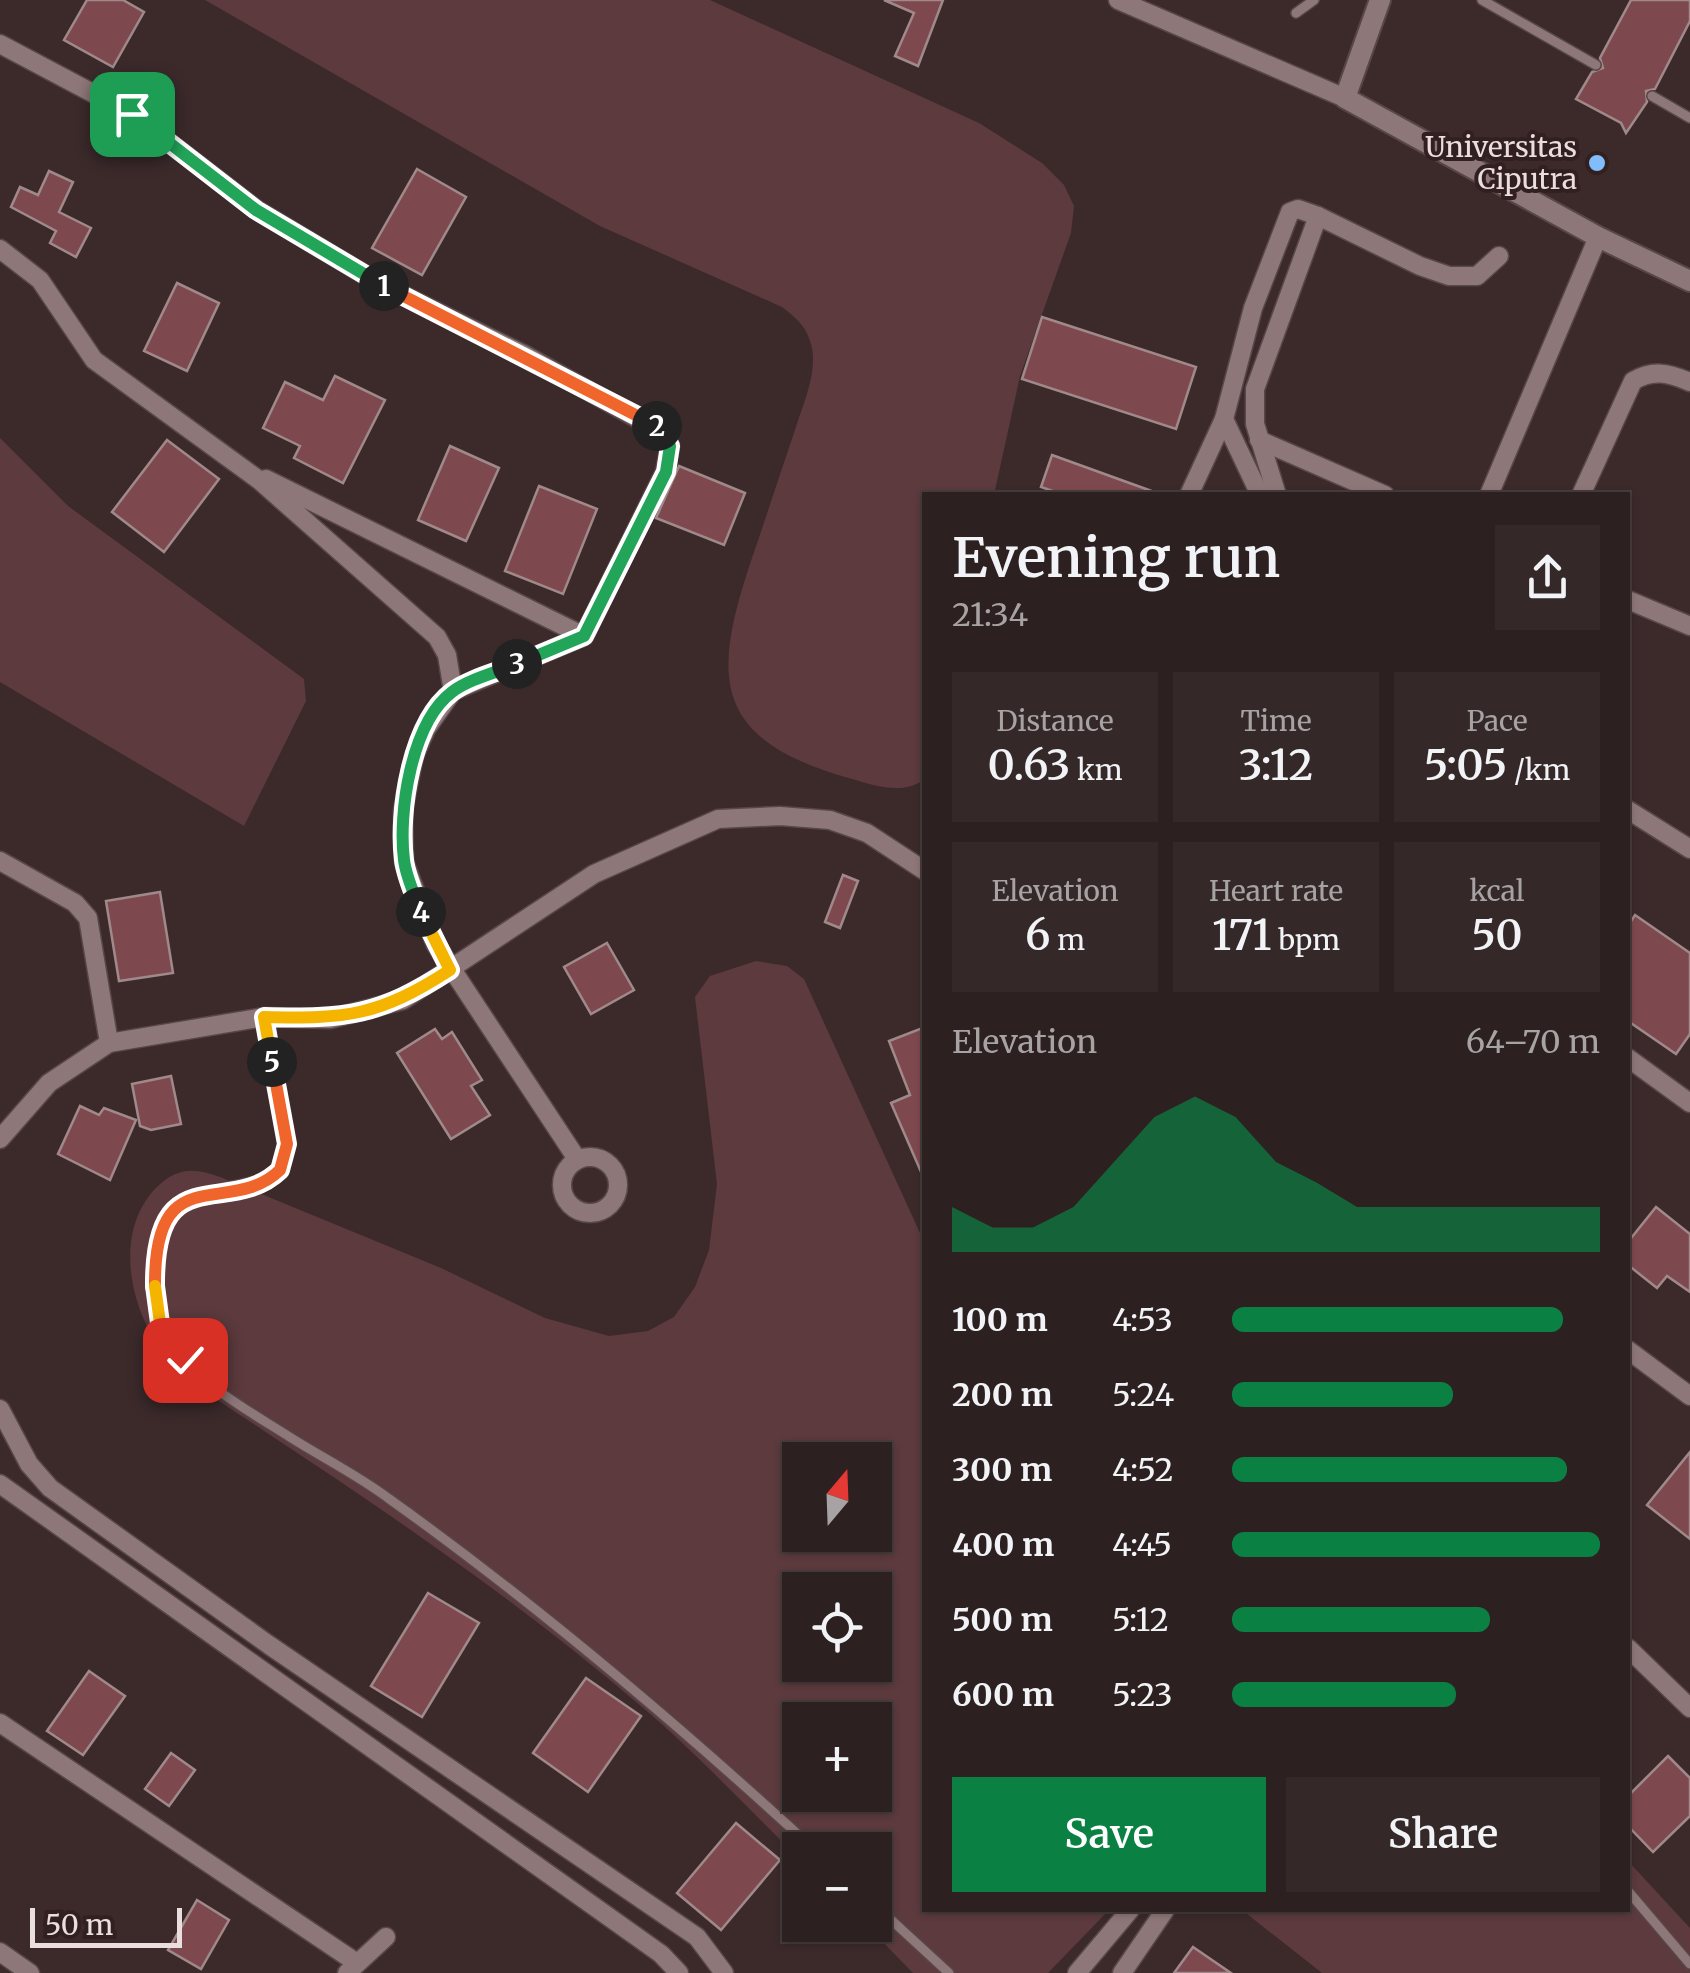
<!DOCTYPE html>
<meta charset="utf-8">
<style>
body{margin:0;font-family:Merriweather,serif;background:#352829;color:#f1f3f6;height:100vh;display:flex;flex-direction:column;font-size:38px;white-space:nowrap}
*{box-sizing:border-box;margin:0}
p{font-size:32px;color:#a7a3a5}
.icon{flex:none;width:55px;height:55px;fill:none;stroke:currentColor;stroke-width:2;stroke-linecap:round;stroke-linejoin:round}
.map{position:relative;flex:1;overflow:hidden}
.panel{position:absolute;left:922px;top:492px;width:708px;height:1420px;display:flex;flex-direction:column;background:#2d2020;border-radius:0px;box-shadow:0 2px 8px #0004,0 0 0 2px #483e3e}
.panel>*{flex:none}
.needle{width:65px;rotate:19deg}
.tools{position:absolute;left:782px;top:1442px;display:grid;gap:20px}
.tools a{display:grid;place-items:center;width:110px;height:110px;border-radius:0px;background:#2d2020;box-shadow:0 2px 8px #0004,0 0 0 2px #483e3e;font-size:50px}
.scale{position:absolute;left:30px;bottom:25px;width:152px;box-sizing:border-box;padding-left:10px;border:5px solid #ebdedf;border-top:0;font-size:28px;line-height:35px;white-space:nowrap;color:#ebdedf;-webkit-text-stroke:8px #322021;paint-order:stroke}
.pin{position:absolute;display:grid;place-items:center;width:85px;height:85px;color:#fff;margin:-42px;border-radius:20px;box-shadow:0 5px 15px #0006}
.km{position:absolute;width:50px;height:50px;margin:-25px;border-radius:50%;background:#222;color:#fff;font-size:28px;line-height:50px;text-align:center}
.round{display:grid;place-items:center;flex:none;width:105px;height:105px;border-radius:0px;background:#352829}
.summary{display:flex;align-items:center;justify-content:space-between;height:170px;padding:0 30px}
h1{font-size:55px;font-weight:600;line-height:75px}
.stats{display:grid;grid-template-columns:repeat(3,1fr);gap:15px;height:170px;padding:10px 30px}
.stats div{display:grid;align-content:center;border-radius:0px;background:#352829;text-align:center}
.stats b{font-size:42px;font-weight:600}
.stats small{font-size:28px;font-weight:400}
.stats p{font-size:28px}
.chart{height:280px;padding:20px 30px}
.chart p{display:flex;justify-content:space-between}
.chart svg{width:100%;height:180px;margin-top:10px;fill:#0b8043;opacity:.7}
.cta{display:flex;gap:20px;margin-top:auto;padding:20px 30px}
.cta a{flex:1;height:115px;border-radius:0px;background:#0b8043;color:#fff;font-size:40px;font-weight:600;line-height:115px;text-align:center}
.cta a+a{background:#352829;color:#f1f3f6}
ul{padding:0 30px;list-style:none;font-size:32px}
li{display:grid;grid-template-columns:160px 120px 1fr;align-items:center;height:75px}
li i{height:25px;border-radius:12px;background:#0b8043}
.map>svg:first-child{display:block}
.green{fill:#5c3a3d;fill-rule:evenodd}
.building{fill:#7e494e;stroke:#a0898a;stroke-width:2.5}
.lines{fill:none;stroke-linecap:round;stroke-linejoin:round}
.service-casing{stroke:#574748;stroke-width:12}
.minor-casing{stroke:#574748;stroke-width:21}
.tertiary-casing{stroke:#574748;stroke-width:24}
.service{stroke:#8e7778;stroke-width:9}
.minor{stroke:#8e7778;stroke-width:18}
.tertiary{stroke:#8e7778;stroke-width:20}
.split-1-casing{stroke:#fff;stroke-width:20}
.split-2-casing{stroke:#fff;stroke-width:20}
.split-3-casing{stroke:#fff;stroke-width:20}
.split-4-casing{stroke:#fff;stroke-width:20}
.split-5-casing{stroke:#fff;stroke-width:20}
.split-6-casing{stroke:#fff;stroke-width:20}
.split-7-casing{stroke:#fff;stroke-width:20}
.split-1{stroke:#22a559;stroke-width:12}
.split-2{stroke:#f0652b;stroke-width:12}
.split-3{stroke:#22a559;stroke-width:12}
.split-4{stroke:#22a559;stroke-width:12}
.split-5{stroke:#f5b400;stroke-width:12}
.split-6{stroke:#f0652b;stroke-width:12}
.split-7{stroke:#f5b400;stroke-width:12}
.poi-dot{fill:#82bcfa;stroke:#322021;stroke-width:4}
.labels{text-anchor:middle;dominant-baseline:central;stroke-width:8;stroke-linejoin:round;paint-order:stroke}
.poi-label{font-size:28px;fill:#ebdedf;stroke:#322021;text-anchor:end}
</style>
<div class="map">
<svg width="1690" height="1973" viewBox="0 0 1690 1973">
<rect width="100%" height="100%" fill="#3c2a2b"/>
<!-- green -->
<g class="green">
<path d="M205 0H710L979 123 1042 163 1064 185 1074 206 1071 233 1020 376 994 495H925V779C901 797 871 784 845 777 712 738 712 677 751 561 766 517 780 474 795 430 803 404 820 368 810 341 805 325 795 317 782 307L600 226Z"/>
<polygon points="0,438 68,506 304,679 306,701 244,826 0,682"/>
<path d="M756 961 787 966 804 979 925 1244V1910H1109L1048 1973H913L866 1925H875V1850H800V1859C748 1809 698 1754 642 1707 577 1652 509 1599 439 1550 382 1509 323 1470 264 1431 226 1405 181 1380 155 1340 126 1295 117 1225 158 1186 178 1167 196 1168 220 1177L441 1268 545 1318 609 1336 648 1331 674 1317 695 1287 709 1250 717 1184 695 997 710 976ZM800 1460H875V1535H800ZM800 1590H875V1665H800ZM800 1720H875V1795H800Z"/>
<polygon points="1628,1861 1690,1928 1690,1973 1322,1973 1242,1910 1628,1910"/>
</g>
<!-- building -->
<g class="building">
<polygon points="87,0 123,0 144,12 113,67 64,40"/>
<polygon points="884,0 943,0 918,66 895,56 914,13"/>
<polygon points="1631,0 1690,0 1690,21 1655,89 1646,91 1647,102 1626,133 1621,123 1576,99 1592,72 1603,68 1600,58"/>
<polygon points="417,169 466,197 422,275 372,248"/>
<polygon points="49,171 73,182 59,212 91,228 76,257 50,243 56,231 11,207 20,187 38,195"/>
<polygon points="177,283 219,303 187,371 144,351"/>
<polygon points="1042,317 1196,367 1176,429 1022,379"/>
<polygon points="335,376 385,400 343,483 294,458 300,446 263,428 285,382 323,400"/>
<polygon points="167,440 219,479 164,552 112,512"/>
<polygon points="450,446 499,468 466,541 418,520"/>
<polygon points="1052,455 1157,493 1157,495 1064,495 1041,487"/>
<polygon points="679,466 745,493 724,545 656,518"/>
<polygon points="539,486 597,509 563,594 505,571"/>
<polygon points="843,875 858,881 840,928 825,922"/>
<polygon points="160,892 173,973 119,981 106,901"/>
<polygon points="1635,915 1690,953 1690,1034 1676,1054 1628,1021 1628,926"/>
<polygon points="607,943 634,990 591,1014 564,967"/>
<polygon points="925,1027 925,1181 891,1103 910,1095 889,1041"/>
<polygon points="435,1029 442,1039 452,1032 482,1080 471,1086 490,1115 451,1139 397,1053"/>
<polygon points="171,1076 181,1124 151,1130 140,1126 132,1084"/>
<polygon points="80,1106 99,1115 104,1108 136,1120 110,1180 58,1154"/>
<polygon points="1656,1207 1690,1234 1690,1292 1667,1276 1657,1288 1628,1265 1628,1242"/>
<polygon points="1690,1452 1690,1539 1647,1505"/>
<polygon points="428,1593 479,1623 422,1717 371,1686"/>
<polygon points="89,1671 125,1696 83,1755 47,1731"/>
<polygon points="586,1678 641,1716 588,1792 533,1753"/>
<polygon points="171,1753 195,1770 169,1806 145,1789"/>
<polygon points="1668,1756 1690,1778 1690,1816 1653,1852 1628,1826 1628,1796"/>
<polygon points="736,1823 780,1860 721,1930 677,1893"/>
<polygon points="197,1900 229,1920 201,1969 168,1950"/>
<polygon points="1193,1947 1231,1973 1174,1973"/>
</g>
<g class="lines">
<!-- service casing -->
<g class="service-casing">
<g id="service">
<polyline points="1482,0 1596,65"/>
<polyline points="1296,13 1314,0"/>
<polyline points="1652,96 1690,118"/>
<path d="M264 1018 287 1144 284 1161 274 1175C248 1186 219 1186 194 1197 149 1216 147 1286 162 1325 179 1373 244 1408 285 1434 319 1456 356 1474 388 1498 538 1605 679 1725 815 1850"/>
<polyline points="1628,1891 1690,1964"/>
<polyline points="875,1905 949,1973"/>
</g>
</g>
<!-- minor casing -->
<g class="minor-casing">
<g id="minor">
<polyline points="1118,0 1345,98"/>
<polyline points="0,44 132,114 257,210 382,285 525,355 665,434 670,446 665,472 584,636 453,691 426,729 414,756 403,810 404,862 436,945 577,1159"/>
<polyline points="0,249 40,280 94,360 259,480 437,637 447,655 453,691"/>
<polyline points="1259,440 1385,495"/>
<polyline points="266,479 584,636"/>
<polyline points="1189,495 1224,419"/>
<polyline points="1260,495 1224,419 1253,308 1290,212 1298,209 1318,216 1420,266 1449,276 1477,276 1499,256"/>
<polyline points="1277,495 1255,424 1255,389 1318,216"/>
<polyline points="1489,495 1598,237"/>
<path d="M1581 495 1633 381C1653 369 1669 373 1690 382"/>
<polyline points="1628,600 1690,626"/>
<polyline points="1628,810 1690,849"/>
<polyline points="0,861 75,903 88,918 109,1043"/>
<polyline points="1628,1058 1690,1103"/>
<polyline points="0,1139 49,1083 109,1043 264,1017 330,1019 403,1000 594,874 718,819 780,816 830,820 867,833 925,871"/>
<circle cx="590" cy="1185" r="28"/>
<polyline points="1628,1350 1690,1396"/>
<polyline points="0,1409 29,1464 50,1488 269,1645 697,1937 724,1973"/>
<polyline points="0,1484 661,1954 679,1973"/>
<polyline points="1628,1648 1690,1708"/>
<polyline points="0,1723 357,1963"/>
<polyline points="0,1952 30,1973"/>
<polyline points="347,1973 386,1937"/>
<polyline points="1077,1973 1130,1910"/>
<polyline points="1122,1973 1165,1910"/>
</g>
</g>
<!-- tertiary casing -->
<g class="tertiary-casing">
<polyline id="tertiary" points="1380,0 1345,98 1598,237 1690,281"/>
</g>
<!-- service -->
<use href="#service" class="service"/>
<!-- minor -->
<use href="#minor" class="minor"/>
<!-- tertiary -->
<use href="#tertiary" class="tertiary"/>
</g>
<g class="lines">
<!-- split-1 casing -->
<g class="split-1-casing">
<polyline id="split-1" points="132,114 256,210 384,286"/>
</g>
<!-- split-2 casing -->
<g class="split-2-casing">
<polyline id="split-2" points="384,286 657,426"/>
</g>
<!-- split-3 casing -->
<g class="split-3-casing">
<polyline id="split-3" points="517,664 584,636 666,472 670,446 657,426"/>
</g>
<!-- split-4 casing -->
<g class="split-4-casing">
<path id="split-4" d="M421 912C415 896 406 877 404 860 398 813 411 723 452 692 469 679 498 672 517 664"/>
</g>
<!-- split-5 casing -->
<g class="split-5-casing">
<path id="split-5" d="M272 1062 264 1017C347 1019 379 1016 450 970L421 912"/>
</g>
<!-- split-6 casing -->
<g class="split-6-casing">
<path id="split-6" d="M155 1286C154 1155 229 1219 280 1170L287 1144 272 1062"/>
</g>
<!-- split-7 casing -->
<g class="split-7-casing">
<polyline id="split-7" points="155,1286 160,1323 185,1360"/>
</g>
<!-- split-1 -->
<use href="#split-1" class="split-1"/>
<!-- split-2 -->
<use href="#split-2" class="split-2"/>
<!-- split-3 -->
<use href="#split-3" class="split-3"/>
<!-- split-4 -->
<use href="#split-4" class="split-4"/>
<!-- split-5 -->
<use href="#split-5" class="split-5"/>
<!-- split-6 -->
<use href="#split-6" class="split-6"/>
<!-- split-7 -->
<use href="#split-7" class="split-7"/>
</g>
<!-- markers -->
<circle class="poi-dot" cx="1597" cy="163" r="10"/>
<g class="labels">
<!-- poi labels -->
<g class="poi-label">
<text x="1577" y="147">Universitas<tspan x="1577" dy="32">Ciputra</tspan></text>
</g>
</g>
</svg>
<div class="tools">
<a><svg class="needle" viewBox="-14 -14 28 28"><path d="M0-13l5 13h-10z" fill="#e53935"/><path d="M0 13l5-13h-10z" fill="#a7a3a5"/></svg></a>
<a><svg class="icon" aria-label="locate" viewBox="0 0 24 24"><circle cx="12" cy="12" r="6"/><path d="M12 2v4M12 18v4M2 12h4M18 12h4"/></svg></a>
<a>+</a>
<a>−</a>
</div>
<div class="scale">50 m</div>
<div class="pin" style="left:132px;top:114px;background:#1e9e55"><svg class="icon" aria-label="arrive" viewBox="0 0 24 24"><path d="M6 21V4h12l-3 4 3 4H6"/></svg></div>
<div class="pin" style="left:185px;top:1360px;background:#d93025"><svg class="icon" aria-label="check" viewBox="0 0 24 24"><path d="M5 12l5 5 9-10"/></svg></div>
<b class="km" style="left:384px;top:286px">1</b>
<b class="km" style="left:657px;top:426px">2</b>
<b class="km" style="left:517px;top:664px">3</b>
<b class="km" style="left:421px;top:912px">4</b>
<b class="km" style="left:272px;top:1062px">5</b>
<section class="panel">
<div class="summary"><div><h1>Evening run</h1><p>21:34</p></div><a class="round"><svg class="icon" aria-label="share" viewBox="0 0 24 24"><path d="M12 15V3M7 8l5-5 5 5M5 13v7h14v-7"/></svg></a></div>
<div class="stats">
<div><p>Distance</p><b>0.63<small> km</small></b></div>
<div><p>Time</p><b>3:12</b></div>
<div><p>Pace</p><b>5:05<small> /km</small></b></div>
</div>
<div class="stats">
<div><p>Elevation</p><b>6<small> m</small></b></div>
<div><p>Heart rate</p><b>171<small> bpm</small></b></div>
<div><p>kcal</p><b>50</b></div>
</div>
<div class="chart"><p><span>Elevation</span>64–70 m</p>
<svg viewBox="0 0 160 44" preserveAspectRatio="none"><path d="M0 44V33L10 38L20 38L30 33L40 22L50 11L60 6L70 11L80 22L90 27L100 33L110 33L120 33L130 33L140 33L150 33L160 33V44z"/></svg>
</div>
<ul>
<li><b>100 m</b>4:53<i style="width:90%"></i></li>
<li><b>200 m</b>5:24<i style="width:60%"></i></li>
<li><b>300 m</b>4:52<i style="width:91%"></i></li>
<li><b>400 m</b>4:45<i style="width:100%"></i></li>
<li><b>500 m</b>5:12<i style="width:70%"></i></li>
<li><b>600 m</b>5:23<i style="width:61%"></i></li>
</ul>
<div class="cta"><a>Save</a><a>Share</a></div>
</section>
</div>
